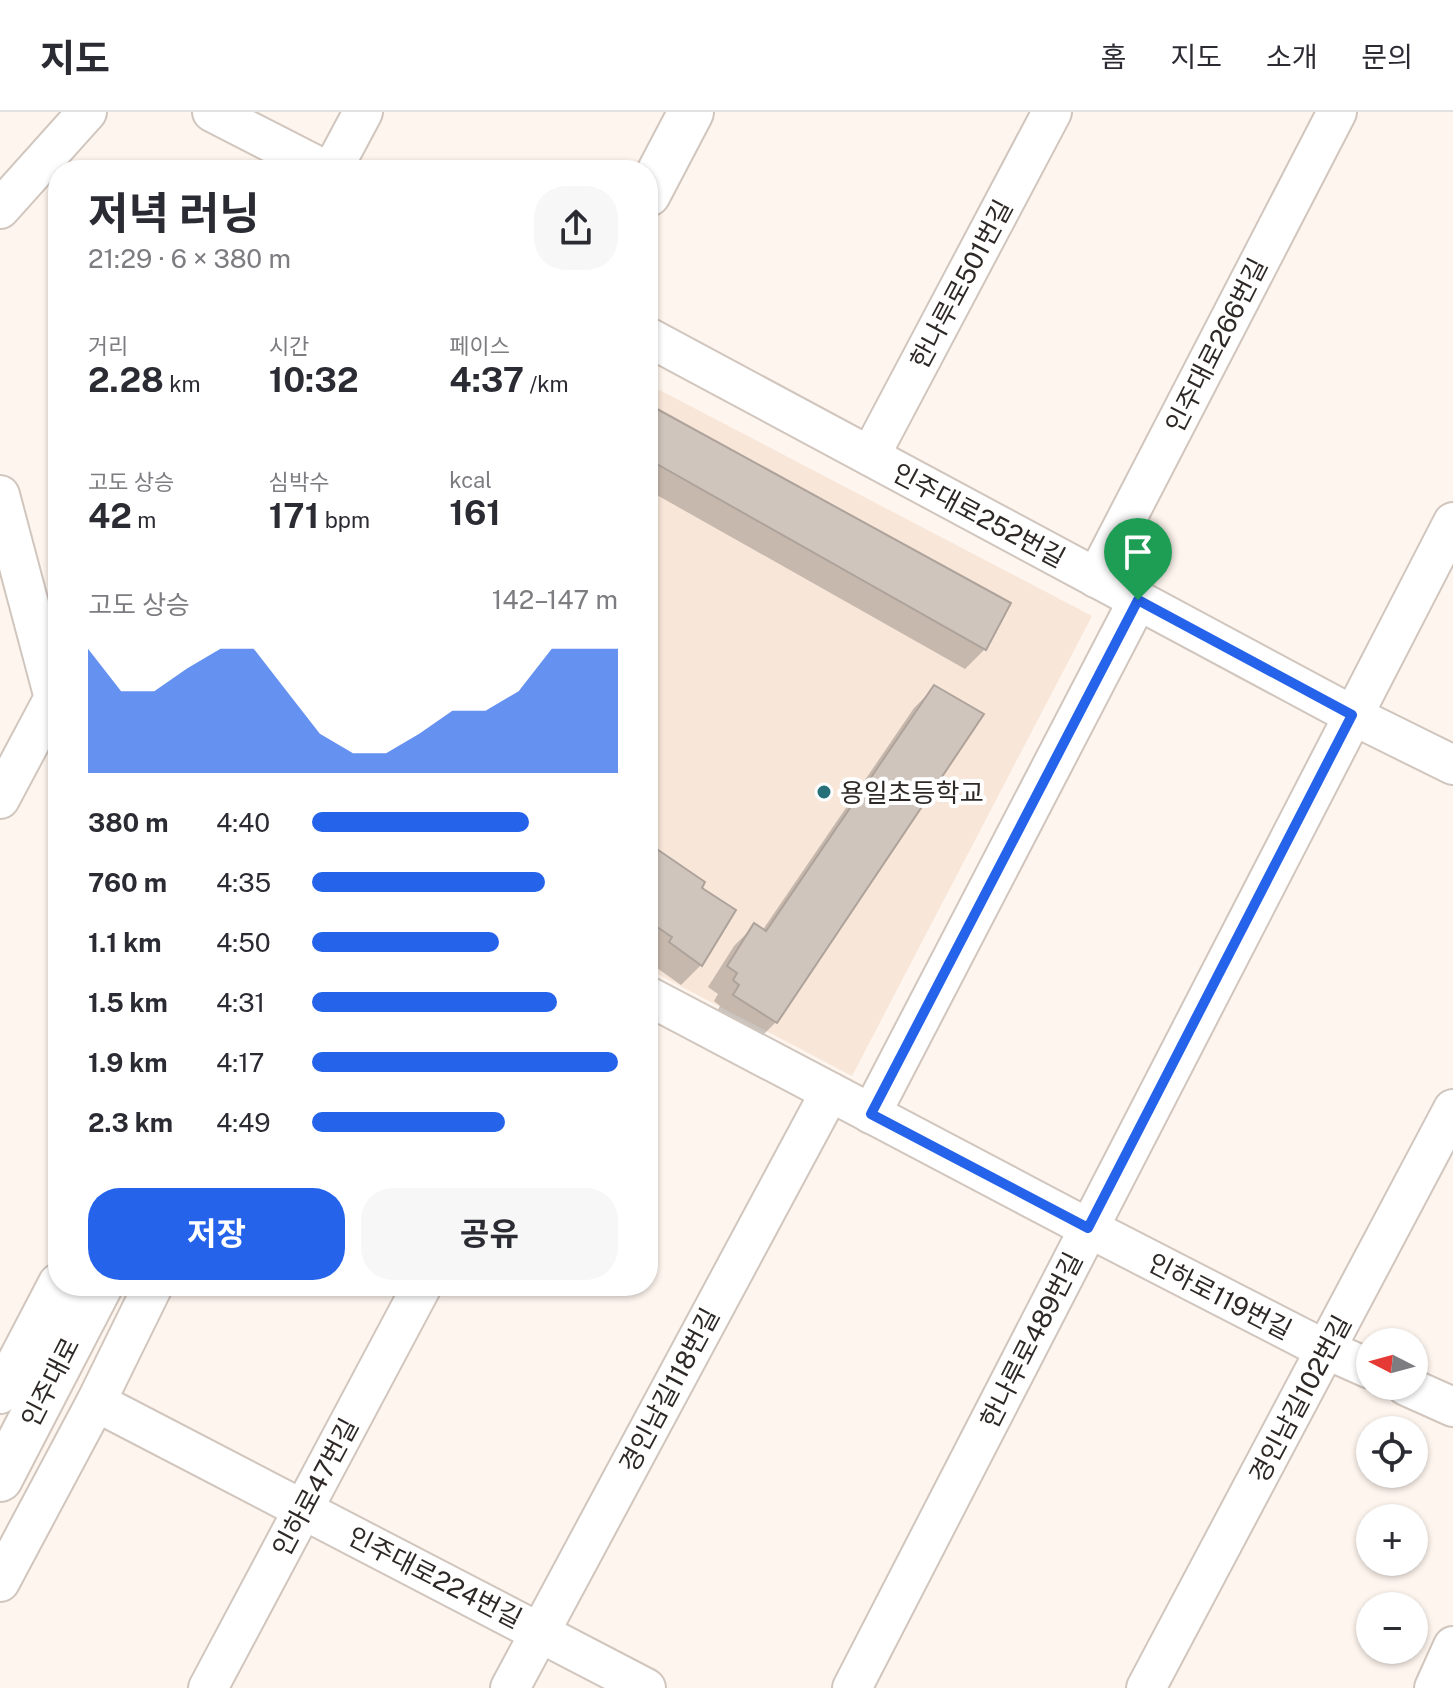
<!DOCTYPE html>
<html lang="ko">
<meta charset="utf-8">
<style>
body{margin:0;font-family:"Public Sans","Noto Sans KR",sans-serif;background:#f7f7f7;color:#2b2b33;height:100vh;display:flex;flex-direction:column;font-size:30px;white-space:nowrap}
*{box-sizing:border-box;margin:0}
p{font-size:26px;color:#7c7c81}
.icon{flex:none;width:44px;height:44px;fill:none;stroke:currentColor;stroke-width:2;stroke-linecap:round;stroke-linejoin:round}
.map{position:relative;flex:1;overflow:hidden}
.sheet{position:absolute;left:48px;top:48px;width:610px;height:1136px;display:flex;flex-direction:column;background:#fff;border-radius:32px;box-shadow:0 2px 6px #0004}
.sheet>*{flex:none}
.needle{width:52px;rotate:276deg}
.buttons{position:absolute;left:1356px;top:1216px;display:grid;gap:16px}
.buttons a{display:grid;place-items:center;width:72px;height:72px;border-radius:50%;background:#fff;box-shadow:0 2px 6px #0004;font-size:40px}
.pin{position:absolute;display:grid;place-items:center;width:68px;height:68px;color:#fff;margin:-82px -34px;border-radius:50% 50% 50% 0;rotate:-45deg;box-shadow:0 0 8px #0007}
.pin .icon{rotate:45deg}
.round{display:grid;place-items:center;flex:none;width:84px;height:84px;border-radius:32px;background:#f7f7f7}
.headline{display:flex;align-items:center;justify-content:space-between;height:136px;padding:0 40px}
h1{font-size:44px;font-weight:700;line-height:60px}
.metrics{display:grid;grid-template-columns:repeat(3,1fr);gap:12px;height:136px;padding:8px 40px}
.metrics div{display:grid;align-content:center}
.metrics b{font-size:34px;font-weight:700}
.metrics small{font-size:22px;font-weight:400}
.metrics p{font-size:22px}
.chart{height:224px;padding:16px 40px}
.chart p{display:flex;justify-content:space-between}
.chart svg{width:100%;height:144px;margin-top:8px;fill:#2563eb;opacity:.7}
.cta{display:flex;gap:16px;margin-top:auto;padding:16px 40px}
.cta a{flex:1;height:92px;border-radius:32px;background:#2563eb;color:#fff;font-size:32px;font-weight:700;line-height:92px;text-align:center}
.cta a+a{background:#f7f7f7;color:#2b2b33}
ul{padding:0 40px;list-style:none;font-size:26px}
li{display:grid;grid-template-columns:128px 96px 1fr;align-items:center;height:60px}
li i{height:20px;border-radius:10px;background:#2563eb}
header{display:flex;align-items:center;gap:48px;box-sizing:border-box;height:112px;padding:0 40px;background:#fff;border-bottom:2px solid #e1e1e2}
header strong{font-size:38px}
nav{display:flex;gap:44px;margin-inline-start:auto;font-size:28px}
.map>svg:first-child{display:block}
.built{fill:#f8e6d9}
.shadow{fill:#0003}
.building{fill:#d0c5bd;stroke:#aea39b;stroke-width:2}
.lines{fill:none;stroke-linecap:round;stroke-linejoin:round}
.minor-casing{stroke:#d1c6be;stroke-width:42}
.major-casing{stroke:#d1c6be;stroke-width:48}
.minor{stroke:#fff;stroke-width:38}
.major{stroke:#fff;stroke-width:44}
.route-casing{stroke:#fff;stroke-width:16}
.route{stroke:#2563eb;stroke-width:10}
.poi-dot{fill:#27707a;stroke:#fff;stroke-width:3}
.labels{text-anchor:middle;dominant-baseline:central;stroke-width:8;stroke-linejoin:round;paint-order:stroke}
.street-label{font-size:26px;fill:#2e2926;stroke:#fff}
.poi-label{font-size:26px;fill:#2e2926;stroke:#fff;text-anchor:start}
</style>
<header>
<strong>지도</strong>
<nav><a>홈</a><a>지도</a><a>소개</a><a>문의</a></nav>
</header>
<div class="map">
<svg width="1453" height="1576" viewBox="0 0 1453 1576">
<rect width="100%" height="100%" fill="#fef5ee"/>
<!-- built -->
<polygon class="built" points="648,272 1092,504 852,964 648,857"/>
<!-- shadow -->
<g class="shadow">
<polygon points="648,294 985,537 965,557 648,378"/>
<polygon points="934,576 776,910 756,930 714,904 720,894 714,889 718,882 708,875 734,834 754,814 762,819 914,596"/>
<polygon points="648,733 699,776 701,853 681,873 650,851 654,845 648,842"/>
</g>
<!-- building -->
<g class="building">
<polygon points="648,292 1011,491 986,538 648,347"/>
<polygon points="934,573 984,602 777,911 733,883 739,873 733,868 737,861 727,854 754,811 766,819"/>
<polygon points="648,731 705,770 702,776 736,798 702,854 669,830 672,825 648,809"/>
</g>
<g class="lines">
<!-- minor casing -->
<g class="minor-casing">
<g id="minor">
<polyline points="212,0 325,58"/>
<polyline points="332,58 363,0"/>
<polyline points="0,97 87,0"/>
<polyline points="648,225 1352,603 1453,653"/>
<polyline points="870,344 1052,0"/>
<polyline points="0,383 54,586 58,589"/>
<polyline points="1096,466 1337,0"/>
<polyline points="0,687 58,578"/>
<polyline points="648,884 1071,1107 1314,1232 1370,1257"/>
<polyline points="871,1002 1138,488"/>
<polyline points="1406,1274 1453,1295"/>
<polyline points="0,1282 58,1171"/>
<polyline points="96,1290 646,1576"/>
<polyline points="0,1470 96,1290 153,1174"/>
<polyline points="208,1576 422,1174"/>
<polyline points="510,1576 830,980"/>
<polyline points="852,1576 1453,410"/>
<polyline points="1146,1576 1453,997"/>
<polyline points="1434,1576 1453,1534"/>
</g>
</g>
<!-- major casing -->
<g class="major-casing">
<g id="major">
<polyline points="648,82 691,0"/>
<polyline points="0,1367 100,1174"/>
</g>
</g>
<!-- minor -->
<use href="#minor" class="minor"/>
<!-- major -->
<use href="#major" class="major"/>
</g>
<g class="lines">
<!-- route casing -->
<g class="route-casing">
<polygon id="route" points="1138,488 1352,603 1088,1116 871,1002"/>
</g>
<!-- route -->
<use href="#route" class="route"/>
</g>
<!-- markers -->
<circle class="poi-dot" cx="824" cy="680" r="8"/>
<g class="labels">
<!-- street labels -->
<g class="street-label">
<text transform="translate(961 172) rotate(-62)">한나루로501번길</text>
<text transform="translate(1216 233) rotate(-63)">인주대로266번길</text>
<text transform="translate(979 403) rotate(28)">인주대로252번길</text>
<text transform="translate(1220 1184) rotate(27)">인하로119번길</text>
<text transform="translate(1031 1228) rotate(-63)">한나루로489번길</text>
<text transform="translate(50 1270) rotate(-63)">인주대로</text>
<text transform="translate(669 1278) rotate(-62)">경인남길118번길</text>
<text transform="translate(1300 1287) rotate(-62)">경인남길102번길</text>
<text transform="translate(315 1375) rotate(-62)">인하로47번길</text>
<text transform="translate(435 1465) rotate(27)">인주대로224번길</text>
</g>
<!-- poi labels -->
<g class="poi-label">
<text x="840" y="680">용일초등학교</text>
</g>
</g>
</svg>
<div class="buttons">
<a><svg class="needle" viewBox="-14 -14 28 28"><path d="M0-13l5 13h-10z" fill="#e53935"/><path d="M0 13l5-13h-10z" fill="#7c7c81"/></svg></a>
<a><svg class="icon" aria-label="locate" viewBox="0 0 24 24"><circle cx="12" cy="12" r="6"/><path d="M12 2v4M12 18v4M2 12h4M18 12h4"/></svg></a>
<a>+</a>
<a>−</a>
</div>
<div class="pin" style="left:1138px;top:488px;background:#1e9e55"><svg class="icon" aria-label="arrive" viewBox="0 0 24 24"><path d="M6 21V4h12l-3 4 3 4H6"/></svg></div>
<section class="sheet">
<div class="headline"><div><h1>저녁 러닝</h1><p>21:29 · 6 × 380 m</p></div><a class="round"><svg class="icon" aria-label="share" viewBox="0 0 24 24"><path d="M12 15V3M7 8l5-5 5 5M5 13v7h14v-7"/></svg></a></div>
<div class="metrics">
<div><p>거리</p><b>2.28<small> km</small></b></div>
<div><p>시간</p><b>10:32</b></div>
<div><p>페이스</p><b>4:37<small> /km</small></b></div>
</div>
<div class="metrics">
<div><p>고도 상승</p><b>42<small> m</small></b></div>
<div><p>심박수</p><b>171<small> bpm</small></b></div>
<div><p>kcal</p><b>161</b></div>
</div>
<div class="chart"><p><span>고도 상승</span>142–147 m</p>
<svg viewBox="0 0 160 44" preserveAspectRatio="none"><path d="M0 44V6L10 19L20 19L30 12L40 6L50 6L60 19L70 32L80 38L90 38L100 32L110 25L120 25L130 19L140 6L150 6L160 6V44z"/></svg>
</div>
<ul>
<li><b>380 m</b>4:40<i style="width:71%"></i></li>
<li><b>760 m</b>4:35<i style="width:76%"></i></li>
<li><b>1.1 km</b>4:50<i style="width:61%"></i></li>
<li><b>1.5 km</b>4:31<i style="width:80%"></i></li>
<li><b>1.9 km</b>4:17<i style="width:100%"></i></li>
<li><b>2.3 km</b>4:49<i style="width:63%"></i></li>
</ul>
<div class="cta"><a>저장</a><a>공유</a></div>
</section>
</div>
